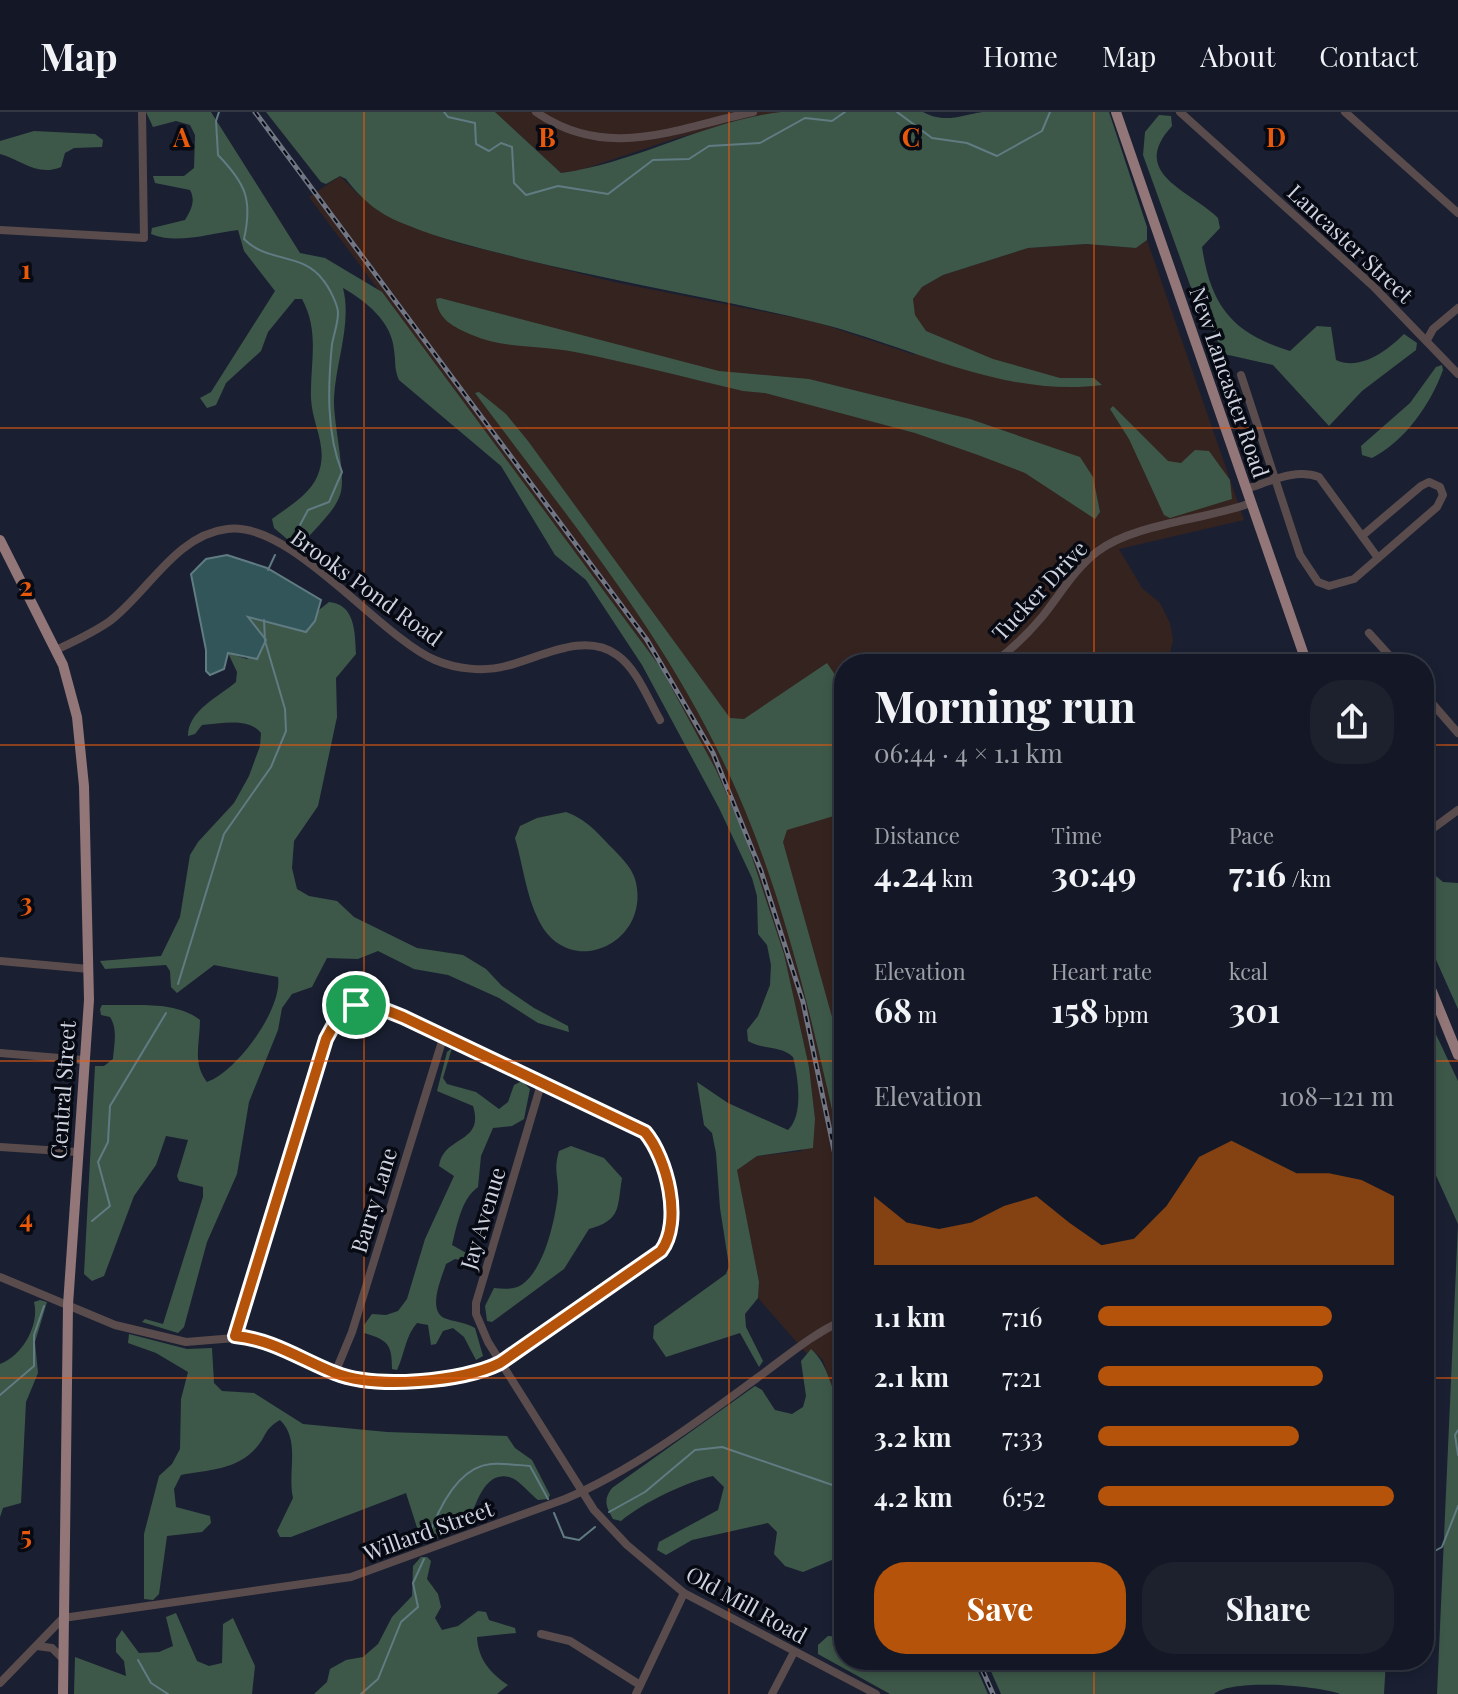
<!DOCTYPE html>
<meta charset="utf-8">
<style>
body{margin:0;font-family:"Playfair Display",serif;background:#1d212e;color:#f1f3f6;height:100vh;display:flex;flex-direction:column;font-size:30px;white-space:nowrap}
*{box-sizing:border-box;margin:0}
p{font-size:26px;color:#9da0a7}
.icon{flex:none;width:44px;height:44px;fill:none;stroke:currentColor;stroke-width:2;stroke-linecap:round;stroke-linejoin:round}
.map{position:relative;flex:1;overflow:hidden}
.details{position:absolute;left:834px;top:542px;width:600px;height:1016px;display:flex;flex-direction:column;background:#141826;border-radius:32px;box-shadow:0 4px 12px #0003,0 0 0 2px #333743}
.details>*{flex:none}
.pin{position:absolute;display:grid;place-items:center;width:68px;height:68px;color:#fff;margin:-34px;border:4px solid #fff;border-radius:50%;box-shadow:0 2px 8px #0007}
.round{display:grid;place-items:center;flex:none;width:84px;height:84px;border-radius:32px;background:#1d212e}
.headline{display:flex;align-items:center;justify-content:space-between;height:136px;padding:0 40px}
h1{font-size:44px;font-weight:700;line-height:60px}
.metrics{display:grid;grid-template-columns:repeat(3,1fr);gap:12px;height:136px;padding:8px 40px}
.metrics div{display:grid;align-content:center}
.metrics b{font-size:34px;font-weight:700}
.metrics small{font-size:22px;font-weight:400}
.metrics p{font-size:22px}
.chart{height:224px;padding:16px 40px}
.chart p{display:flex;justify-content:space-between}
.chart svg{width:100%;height:144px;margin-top:8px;fill:#b45309;opacity:.7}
.button{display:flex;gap:16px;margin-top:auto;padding:16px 40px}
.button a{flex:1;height:92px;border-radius:32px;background:#b45309;color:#fff;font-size:32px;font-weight:700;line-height:92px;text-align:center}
.button a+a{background:#1d212e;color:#f1f3f6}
ul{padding:0 40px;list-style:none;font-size:26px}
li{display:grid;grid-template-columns:128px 96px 1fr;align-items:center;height:60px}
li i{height:20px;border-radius:10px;background:#b45309}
header{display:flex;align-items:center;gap:48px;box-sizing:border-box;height:112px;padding:0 40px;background:#141826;border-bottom:2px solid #333743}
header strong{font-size:38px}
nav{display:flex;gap:44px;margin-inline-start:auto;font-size:28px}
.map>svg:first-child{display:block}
.industrial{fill:#35231f}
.forest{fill:#3d5849}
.water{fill:#315559;stroke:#607b82;stroke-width:2}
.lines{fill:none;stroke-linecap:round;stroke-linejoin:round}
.stream{stroke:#607b82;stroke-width:2}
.minor{stroke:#5a4c4d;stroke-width:8}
.major{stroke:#927678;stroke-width:10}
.rail-casing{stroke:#717685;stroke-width:5}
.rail{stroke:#070a12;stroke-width:2;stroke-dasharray:6;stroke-linecap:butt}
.route-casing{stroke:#fff;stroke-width:16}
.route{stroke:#b45309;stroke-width:10}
.grid{fill:none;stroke:#e8590c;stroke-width:2;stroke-opacity:0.55}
.labels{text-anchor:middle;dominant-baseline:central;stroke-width:7;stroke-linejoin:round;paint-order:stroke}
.street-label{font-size:22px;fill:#cfd4e0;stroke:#070a12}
.grid-label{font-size:26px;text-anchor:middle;font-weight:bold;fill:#e8590c;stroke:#070a12;stroke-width:7;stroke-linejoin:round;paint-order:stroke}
</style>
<header>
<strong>Map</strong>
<nav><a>Home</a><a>Map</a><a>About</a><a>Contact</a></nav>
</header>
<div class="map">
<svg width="1458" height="1582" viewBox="0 0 1458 1582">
<rect width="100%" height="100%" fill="#1a2032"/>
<!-- industrial -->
<g class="industrial">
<polygon points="495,0 780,0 677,26 581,58 561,61"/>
<polygon points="340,64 359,83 407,113 458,131 614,170 816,210 915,243 913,187 922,175 943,163 1028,136 1086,132 1136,136 1147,128 1244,408 1119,437 1142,476 1160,491 1170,511 1173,528 1168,552 844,552 844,1300 835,1286 823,1248 811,1237 807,1242 758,1186 759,1170 736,1058 757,1044 802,1039 815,1007 809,955 784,842 744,721 661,556 309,85"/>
</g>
<!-- forest -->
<g class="forest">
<path d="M146 0H211L300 141 325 146 382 180 661 556 716 658 744 721 784 842 809 955 815 1007 813 1036 757 1044 737 1058 759 1170 758 1186 745 1202 746 1215 763 1249 759 1255 740 1221 666 1245 653 1226 654 1214 726 1162 729 1154 720 1096 716 1041 712 1021 704 1013 697 970 728 991 788 1018C804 1003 798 965 793 945 781 933 763 938 748 929L747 918 758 904 770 873 771 853 767 833 758 822 757 784 752 766 719 696 642 553 586 468 555 443 501 354 399 268C394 257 396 250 394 238 392 210 366 189 343 176 352 211 336 249 334 286 333 311 347 365 340 383 334 402 310 420 299 437L274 416 272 407C288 395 308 384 317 365 330 336 312 314 311 286 310 251 320 220 302 187H295L268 220 261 239 226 271 216 293 207 296 200 286 211 280 275 179 244 139 238 118C212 121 176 133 151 122L152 116 185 108C191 98 196 89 190 78L155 71 153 64H184L194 56 195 23 190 13 176 9 153 15Z"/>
<path d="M266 0H495L561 61C636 51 705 9 781 0 827 0 877 0 923 0 945 12 961 3 983 0 1024 0 1068 0 1109 0L1147 115V128L1136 136 1086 132 1028 136 943 163 922 175 913 187 915 203 926 219 993 247 1060 266H1094L1102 273C1000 286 910 233 814 210 716 186 616 170 518 146 481 136 443 128 407 113 380 103 364 90 346 67L340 64 326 72 321 70Z"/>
<path d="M1159 3 1171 4 1172 14C1128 62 1190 78 1218 106L1220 116 1202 135C1211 194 1232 221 1290 239L1317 214 1331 215 1336 248C1360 259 1387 239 1404 222L1417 231 1416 238 1362 279 1329 314 1273 253 1224 242 1190 173 1143 43 1145 20Z"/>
<path d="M34 19 95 22 103 28 102 35 74 36 65 41 61 55C37 65 22 48 0 42V29Z"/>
<path d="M440 186 719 259 809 267 970 307 1080 345 1093 365 1100 400 1095 407 1025 361 978 343 915 321 765 281 743 279C687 266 631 251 575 240 541 233 504 237 472 223 454 215 438 208 436 187Z"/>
<path d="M1442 253 1443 258C1430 293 1405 329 1372 346L1362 343 1361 334 1410 291 1436 255Z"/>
<path d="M479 280 506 302 528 329 730 606 744 607 827 551 844 576V701L787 718 783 730 834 912 844 914V1051C813 913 784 775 722 647 659 515 562 398 475 281Z"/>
<polygon points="1113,294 1168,349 1181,351 1195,338 1209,339 1230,368 1232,387 1170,406 1164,403 1129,327 1110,297"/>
<path d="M329 490C355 492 355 520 356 542L336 566 337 605 318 694 294 729 292 756 297 777 309 784 337 789 354 805 417 836 463 843 486 857 502 874 534 896 568 914 569 920 538 911 499 886 448 863 414 857 378 839 358 847 327 846 312 875 292 882 282 896 278 918 249 990 237 1062 207 1130 184 1215 178 1221 142 1210 145 1207 163 1212 203 1085V1075L179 1069 177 1064 188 1028 166 1024 156 1053 134 1084 104 1164 92 1169 84 1162 95 954H104L113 947C114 933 118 917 110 905L101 903 100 897 102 893C132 894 176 888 200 908 200 931 192 951 207 970 237 960 283 896 278 865L214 853 177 881 171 875 170 859 166 853 105 857 100 849 161 844 180 805 190 743 198 730 234 691 249 664 260 634 261 621C248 605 221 612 202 613L195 622 188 624C188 598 219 585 236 570L237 560 228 541 247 547 266 528 248 505 306 520 319 498Z"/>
<path d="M566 700C585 707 595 718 609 733 619 743 631 754 635 767 653 830 570 870 539 809 526 784 523 753 515 726L520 714 537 706Z"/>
<polygon points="1424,754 1443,770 1458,771 1458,897 1424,821"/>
<polygon points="1424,897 1458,969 1458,1582 1437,1582 1458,1112 1424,1037"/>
<path d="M452 936 443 966 447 972 476 980 499 997 508 990 514 973 522 969 530 977 524 1007 512 1014 493 1016 481 1044 478 1075C461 1087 457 1114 452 1133L470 1143 471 1150 455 1147 446 1152C442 1165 427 1197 444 1206 454 1210 465 1210 475 1216L483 1244 476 1248 464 1225 453 1216 443 1219 436 1232 431 1233 428 1213 417 1211C405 1225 405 1241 397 1258L392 1257C392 1232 388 1228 364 1221V1213L372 1202 386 1203 398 1199 407 1187 425 1127 454 1064 439 1054C443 1023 485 1032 473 994L437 979 447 940Z"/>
<path d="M571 1034 604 1046 622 1066C617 1095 622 1108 589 1117L564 1157 492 1210 487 1209 485 1194 494 1176C504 1177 516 1178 524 1171 545 1154 555 1108 558 1082 559 1065 553 1059 559 1039Z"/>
<path d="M40 1188 47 1190 35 1230 38 1261 26 1290 21 1391 3 1396 0 1405V1252C22 1244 40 1213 34 1190Z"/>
<path d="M129 1222 187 1237 212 1236 214 1271 222 1279 254 1281 303 1312 387 1320 507 1324 515 1336 532 1348 550 1383 548 1387 538 1388C530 1382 521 1370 512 1366 484 1355 474 1397 468 1414L433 1428H421L406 1381 291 1425H280L277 1419 293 1386C287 1360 301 1328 280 1308 263 1318 267 1324 256 1336 237 1358 207 1358 181 1363L174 1377 176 1395 210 1404 211 1411 202 1420 167 1424 159 1482 153 1488 144 1487V1422L159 1364 172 1352 180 1337 181 1287 188 1260 156 1241 128 1231Z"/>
<path d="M811 1237C830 1254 830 1279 844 1300V1443L803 1460 785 1454 774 1442 777 1420 768 1411 692 1428 666 1443 657 1438 659 1430 718 1398 724 1375 713 1364C686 1370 642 1391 621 1409L613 1407C606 1394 603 1388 612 1376L755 1274 762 1278 775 1298 792 1302 803 1295 806 1284 801 1249Z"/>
<path d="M421 1445H427L431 1449 427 1467 438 1482 441 1495 435 1506 442 1518 458 1514 478 1499 486 1500 489 1508 515 1516 516 1521 477 1525C478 1547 490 1561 508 1573L497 1582H314L327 1570 330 1557 346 1548 363 1545 378 1532 392 1505 412 1484 413 1454Z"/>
<polygon points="176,1501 197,1549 209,1554 222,1551 223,1512 233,1506 255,1554 252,1582 74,1582 75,1545 126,1564 124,1549 116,1540 116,1527 122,1518 139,1541 159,1540 173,1534 166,1505"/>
<polygon points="828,1524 844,1525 844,1548 973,1548 988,1582 890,1582 818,1542 818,1533"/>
<path d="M986 1548H1386L1384 1582C1372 1582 1351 1582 1340 1582 1319 1574 1233 1566 1214 1582H1001Z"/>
</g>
<!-- water -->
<polygon class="water" points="227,443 267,456 321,488 315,509 306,520 248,505 266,528 257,547 228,541 224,557 210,563 206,559 206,538 191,462 206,447"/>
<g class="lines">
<!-- stream -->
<g class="stream">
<path d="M219 0 216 9 218 43C245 71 253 87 244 127 267 151 303 140 323 168 329 175 338 193 338 201 338 211 334 222 332 232 328 273 326 321 342 360L329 390 308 398 292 428"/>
<polyline points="444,0 448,5 475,11 476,32 489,39 501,31 512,35 514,71 526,83 558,74 608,82 653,48 689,47 709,34 760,31 805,6 832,9 845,0"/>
<polyline points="897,0 932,26 967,31 997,44 1042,19 1050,0"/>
<polyline points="268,458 275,443"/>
<polyline points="178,872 224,722 271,655 286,619 285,597 265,529 264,508"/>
<polyline points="92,1109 110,1094 98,1050 108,1030 110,994 166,901"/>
<polyline points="0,1283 34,1254 34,1223 44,1194"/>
<polyline points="1458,1318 1455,1323 1458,1343"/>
<polyline points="609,1400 645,1380 695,1338 722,1335 844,1377"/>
<polyline points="554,1401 564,1425 579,1428 595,1415"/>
<path d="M428 1426C438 1398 457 1355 491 1352 504 1351 517 1353 530 1354L548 1387"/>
<polyline points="1424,1445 1442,1435 1458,1394"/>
<polyline points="138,1548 151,1571 168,1582"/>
<polyline points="361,1582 378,1567 401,1510 418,1495 413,1471 424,1447"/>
</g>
<!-- minor -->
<g class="minor">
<path d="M536 0C608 50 676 16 753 0"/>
<polyline points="1180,0 1373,174 1458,262"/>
<polyline points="1345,0 1458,101"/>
<polyline points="0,118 144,126 142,0"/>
<polyline points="1427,228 1433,217 1458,196"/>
<polyline points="1241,263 1300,443 1318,470 1329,474 1354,467 1437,395 1443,383 1440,375 1429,370 1421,374 1362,424"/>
<path d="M1246 377C1269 370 1295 356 1319 365L1378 446"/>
<polyline points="1369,521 1397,552"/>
<path d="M56 538C75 529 93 521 110 509 148 480 176 423 227 417 290 408 378 523 435 548 456 557 484 560 506 554 540 546 584 519 617 543 637 557 648 587 660 608"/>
<path d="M992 552C1011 538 1027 523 1042 505 1060 483 1074 457 1098 439 1136 411 1205 408 1251 391"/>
<polyline points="1424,582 1458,621"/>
<polyline points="1424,723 1458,698"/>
<polyline points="0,849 89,857"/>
<polyline points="0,941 83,948"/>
<polyline points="542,969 476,1191 476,1202 488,1230 594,1398 627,1433 684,1481 876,1582"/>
<polyline points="0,1035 77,1040"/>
<path d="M0 1165 115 1213 186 1230 247 1225 361 1269 459 1263 500 1251 661 1139C679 1113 668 1046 647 1023 642 1016 634 1012 626 1008L385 897C355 887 338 899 326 927L235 1224"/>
<polyline points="335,1261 352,1220 444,923"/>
<polyline points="541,1522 570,1529 640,1573"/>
<polyline points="37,1534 52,1536 63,1547"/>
<path d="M0 1571 63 1506 351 1465 565 1387C633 1358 697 1310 757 1266 785 1246 812 1222 844 1208"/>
<polyline points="636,1582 684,1481"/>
<polyline points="772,1582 794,1540"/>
</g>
<!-- major -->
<g class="major">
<polyline points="1116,0 1307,552"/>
<polyline points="0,428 63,553 77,605 84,674 89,888 68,1193 63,1582"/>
<polyline points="1424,860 1458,943"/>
</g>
<!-- rail casing -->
<g class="rail-casing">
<g id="rail">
<polyline points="255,0 647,528 713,641 761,759 803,890 844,1086"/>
<polyline points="978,1548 993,1582"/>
</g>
</g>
<!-- rail -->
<use href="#rail" class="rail"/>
</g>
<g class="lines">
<!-- route casing -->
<g class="route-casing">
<path id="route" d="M356 893H373L403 905 645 1020C667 1046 683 1110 661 1139L500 1251C462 1270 375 1277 335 1261 302 1248 271 1227 235 1224L326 927 339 903Z"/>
</g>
<!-- route -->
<use href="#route" class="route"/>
</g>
<!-- grid -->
<path class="grid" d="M364 0V1582M729 0V1582M1094 0V552M0 316H1458M0 633H844M1424 633H1458M0 949H844M1424 949H1458M0 1266H844M1424 1266H1458M1094 1548V1582"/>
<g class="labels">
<!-- street labels -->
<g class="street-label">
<text transform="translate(1351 131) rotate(43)">Lancaster Street</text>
<text transform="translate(1230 270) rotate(71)">New Lancaster Road</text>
<text transform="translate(367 475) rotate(36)">Brooks Pond Road</text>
<text transform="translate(1039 478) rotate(-47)">Tucker Drive</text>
<text transform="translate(62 978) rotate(-86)">Central Street</text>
<text transform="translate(373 1088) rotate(-73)">Barry Lane</text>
<text transform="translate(482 1106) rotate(-73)">Jay Avenue</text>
<text transform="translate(428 1418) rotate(-20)">Willard Street</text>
<text transform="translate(747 1492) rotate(29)">Old Mill Road</text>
</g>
</g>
<g class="grid-label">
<text x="182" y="35">A</text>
<text x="547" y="35">B</text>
<text x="911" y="35">C</text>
<text x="1276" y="35">D</text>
<text x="26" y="167">1</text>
<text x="26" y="484">2</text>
<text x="26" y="800">3</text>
<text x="26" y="1116">4</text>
<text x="26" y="1433">5</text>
</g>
</svg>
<div class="pin" style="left:356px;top:893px;background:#1e9e55"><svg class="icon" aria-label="arrive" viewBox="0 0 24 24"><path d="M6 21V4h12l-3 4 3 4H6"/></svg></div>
<section class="details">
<div class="headline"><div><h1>Morning run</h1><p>06:44 · 4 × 1.1 km</p></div><a class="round"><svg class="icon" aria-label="share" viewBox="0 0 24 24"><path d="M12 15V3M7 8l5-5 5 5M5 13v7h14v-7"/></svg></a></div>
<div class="metrics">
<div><p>Distance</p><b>4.24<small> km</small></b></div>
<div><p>Time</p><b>30:49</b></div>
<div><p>Pace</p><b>7:16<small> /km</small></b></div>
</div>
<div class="metrics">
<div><p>Elevation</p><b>68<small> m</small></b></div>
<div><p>Heart rate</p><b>158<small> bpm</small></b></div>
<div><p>kcal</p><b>301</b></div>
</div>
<div class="chart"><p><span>Elevation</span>108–121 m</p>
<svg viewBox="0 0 160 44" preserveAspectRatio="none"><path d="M0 44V23L10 31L20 33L30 31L40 26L50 23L60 31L70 38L80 36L90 26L100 11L110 6L120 11L130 16L140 16L150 18L160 23V44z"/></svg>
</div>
<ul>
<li><b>1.1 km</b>7:16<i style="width:79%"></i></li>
<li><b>2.1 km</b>7:21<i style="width:76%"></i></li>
<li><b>3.2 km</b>7:33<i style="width:68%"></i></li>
<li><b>4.2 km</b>6:52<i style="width:100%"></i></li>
</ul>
<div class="button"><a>Save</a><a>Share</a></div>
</section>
</div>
